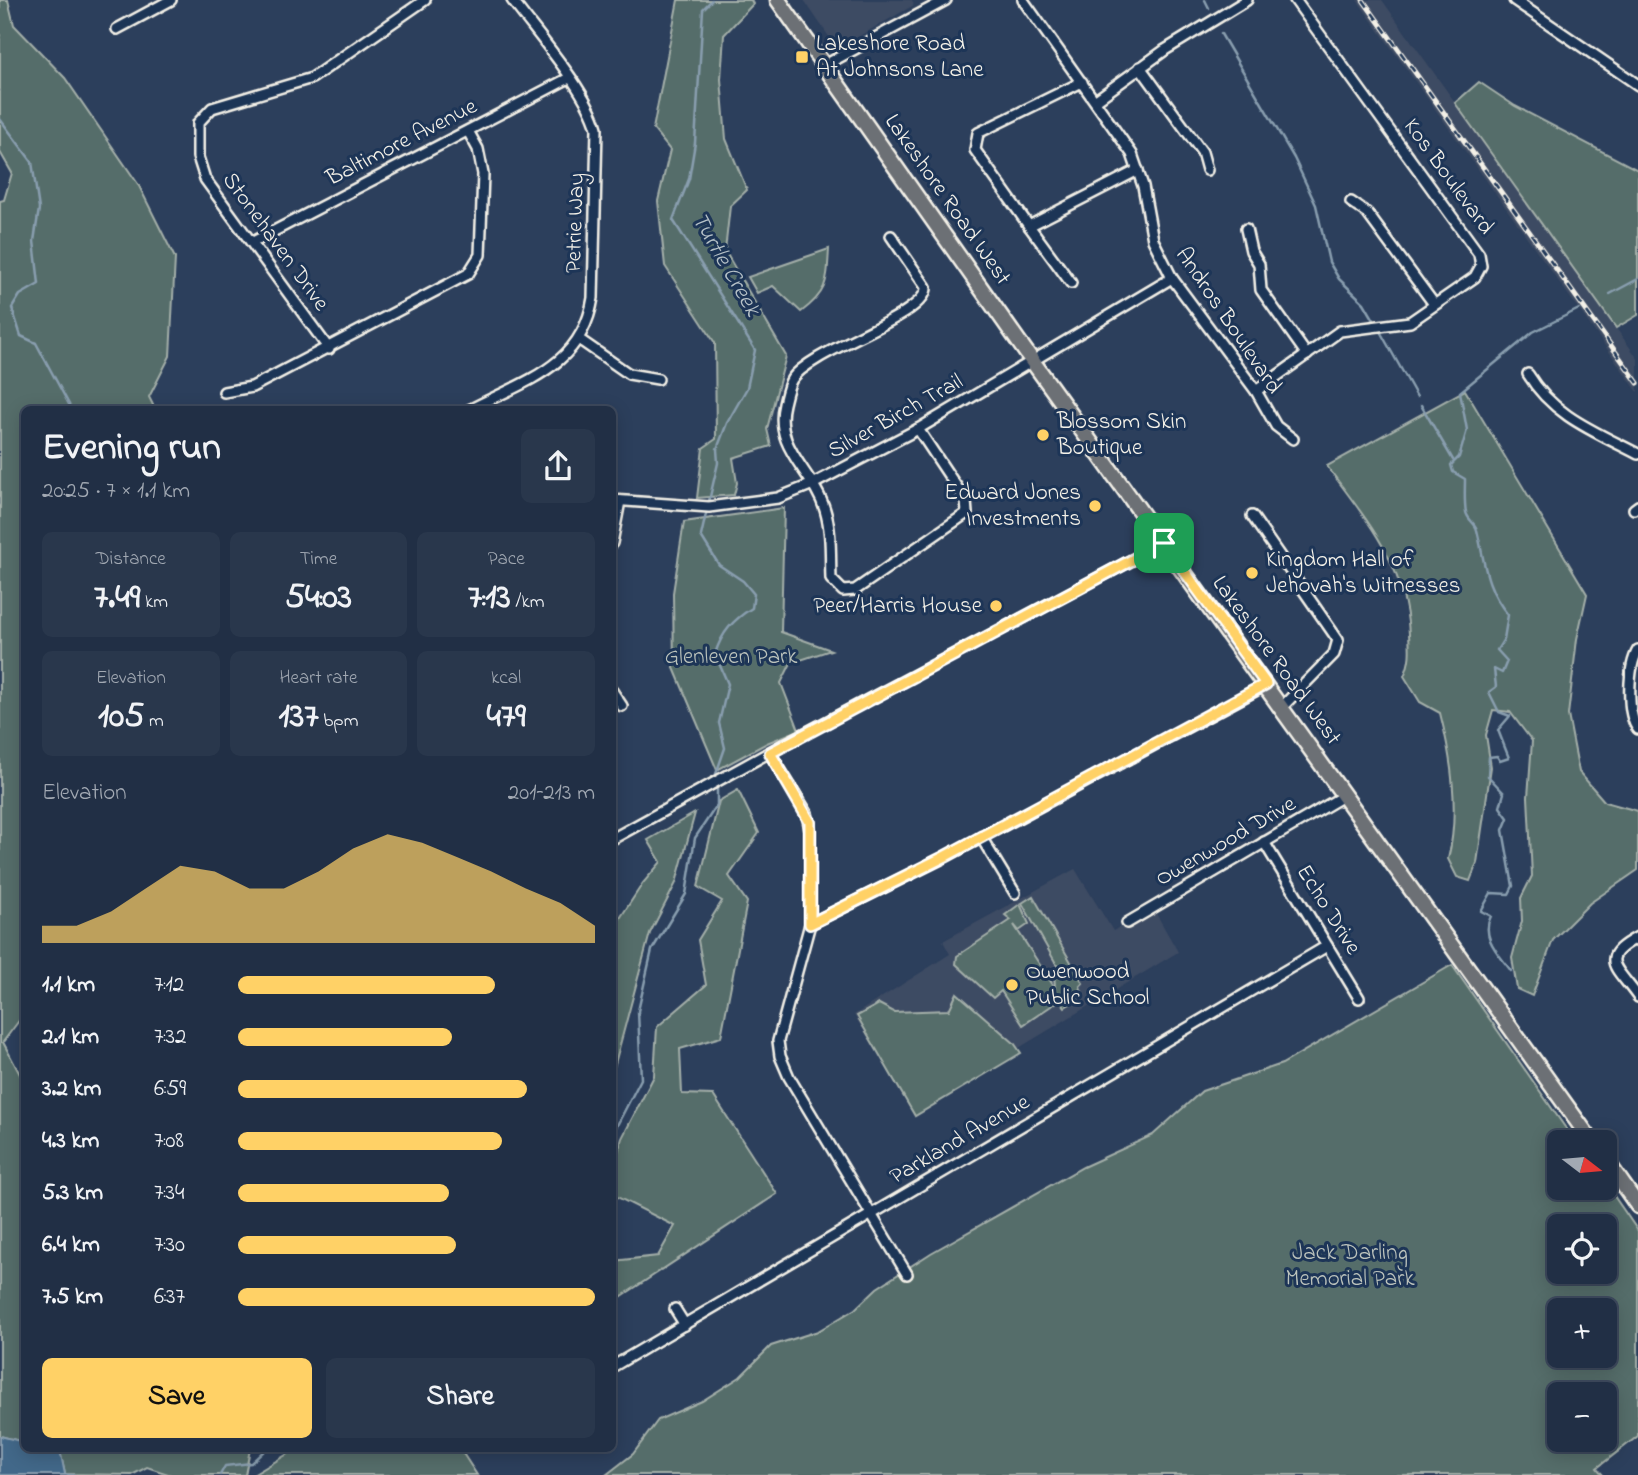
<!DOCTYPE html>
<meta charset="utf-8">
<style>
body{margin:0;font-family:"Indie Flower",sans-serif;background:#29374c;color:#f1f3f6;height:100vh;display:flex;flex-direction:column;font-size:26px;white-space:nowrap}
*{box-sizing:border-box;margin:0}
p{font-size:23px;color:#a2a9b3}
.icon{flex:none;width:38px;height:38px;fill:none;stroke:currentColor;stroke-width:2;stroke-linecap:round;stroke-linejoin:round}
.map{position:relative;flex:1;overflow:hidden}
.sheet{position:absolute;left:21px;top:406px;width:595px;height:1046px;display:flex;flex-direction:column;background:#212f45;border-radius:10px;box-shadow:0 4px 18px #0003,0 0 0 2px #3e4a5e}
.sheet>*{flex:none}
.needle{width:46px;rotate:106deg}
.buttons{position:absolute;left:1547px;top:1130px;display:grid;gap:14px}
.buttons a{display:grid;place-items:center;width:70px;height:70px;border-radius:10px;background:#212f45;box-shadow:0 4px 18px #0003,0 0 0 2px #3e4a5e;font-size:35px}
.pin{position:absolute;display:grid;place-items:center;width:60px;height:60px;color:#fff;margin:-30px;border-radius:14px;box-shadow:0 4px 10px #0006}
.round{display:grid;place-items:center;flex:none;width:74px;height:74px;border-radius:10px;background:#29374c}
.head{display:flex;align-items:center;justify-content:space-between;height:119px;padding:0 21px}
h1{font-size:38px;font-weight:700;line-height:52px}
.figures{display:grid;grid-template-columns:repeat(3,1fr);gap:10px;height:119px;padding:7px 21px}
.figures div{display:grid;align-content:center;border-radius:10px;background:#29374c;text-align:center}
.figures b{font-size:35px;font-weight:700}
.figures small{font-size:19px;font-weight:400}
.figures p{font-size:19px}
.chart{height:196px;padding:14px 21px}
.chart p{display:flex;justify-content:space-between}
.chart svg{width:100%;height:126px;margin-top:7px;fill:#ffd166;opacity:.7}
.primary-button{display:flex;gap:14px;margin-top:auto;padding:14px 21px}
.primary-button a{flex:1;height:80px;border-radius:10px;background:#ffd166;color:#111;font-size:28px;font-weight:700;line-height:80px;text-align:center}
.primary-button a+a{background:#29374c;color:#f1f3f6}
ul{padding:0 21px;list-style:none;font-size:23px}
li{display:grid;grid-template-columns:112px 84px 1fr;align-items:center;height:52px}
li i{height:18px;border-radius:9px;background:#ffd166}
.map>svg:first-child{display:block}
.built{fill:#3e4b63}
.green{fill:#556d6a;stroke:#a4afa9;stroke-width:2;fill-rule:evenodd}
.water{fill:#426789;stroke:#899eaf;stroke-width:2}
.lines{fill:none;stroke-linecap:round;stroke-linejoin:round}
.stream{stroke:#899eaf;stroke-width:2.5}
.minor-casing{stroke:#f4f1e8;stroke-width:14}
.primary-casing{stroke:#f4f1e8;stroke-width:19}
.minor{stroke:#1d3557;stroke-width:9}
.primary{stroke:#6c6f75;stroke-width:14}
.rail-casing{stroke:#f4f1e8;stroke-width:5}
.rail{stroke:#1d3557;stroke-width:2.5;stroke-dasharray:8;stroke-linecap:butt}
.route-casing{stroke:#fff;stroke-width:14}
.route{stroke:#ffd166;stroke-width:9}
.poi-dot{fill:#ffd166;stroke:#1d3557;stroke-width:2.5}
.labels{text-anchor:middle;dominant-baseline:central;stroke-width:6;stroke-linejoin:round;paint-order:stroke}
.poi-label{font-size:23px;fill:#f4f1e8;stroke:#1d3557;text-anchor:start}
.street-label{font-size:23px;fill:#f4f1e8;stroke:#1d3557}
.park-label{font-size:23px;fill:#bcc3bc;stroke:#1d3557}
.water-label{font-size:24px;font-style:italic;fill:#b6c1c7;stroke:#1d3557}
</style>
<div class="map">
<svg width="1638" height="1475" viewBox="0 0 1638 1475">
<rect width="100%" height="100%" fill="#2c3f5c"/>
<filter id="ink" filterUnits="userSpaceOnUse"><feTurbulence type="fractalNoise" baseFrequency=".0143" numOctaves="2"/><feDisplacementMap in="SourceGraphic" scale="14" xChannelSelector="R" yChannelSelector="G"/><feConvolveMatrix kernelMatrix="1 2 1 2 8 2 1 2 1" color-interpolation-filters="sRGB"/></filter>
<g filter="url(#ink)">
<!-- built -->
<g class="built">
<polygon points="804,0 912,0 914,5 840,47 834,44"/>
<polygon points="1357,0 1382,0 1638,359 1638,392"/>
<polygon points="1075,869 1113,931 1153,908 1178,952 914,1111 854,1015 950,954 943,941"/>
</g>
<!-- green -->
<g class="green">
<polygon points="0,0 8,0 14,25 65,78 138,184 175,258 170,356 149,397 155,409 24,410 24,1014 3,1042 24,1082 24,1442 0,1436 0,201 4,200 12,173 0,152"/>
<polygon points="678,0 751,0 753,4 724,35 721,79 726,139 747,190 730,206 725,251 786,356 767,429 771,446 733,458 737,483 734,495 697,498 703,448 716,439 715,343 665,266 658,201 670,150 653,129"/>
<polygon points="1479,82 1515,106 1638,170 1638,315 1616,328 1455,103"/>
<path d="M829 249C827 282 828 292 801 312L773 286 757 293 748 277Z"/>
<path d="M1465 390 1587 594 1577 639 1568 715 1579 772 1605 802 1638 811V870L1590 903 1553 940 1532 996 1517 989 1512 958 1522 921 1521 898 1532 876 1528 797 1532 741 1510 712 1493 710 1486 735 1491 767 1477 863 1470 881 1457 877 1448 859C1460 812 1452 760 1440 713L1420 702 1404 676C1411 661 1410 650 1409 634 1405 563 1367 521 1327 466Z"/>
<polygon points="784,508 781,632 831,650 791,663 781,683 799,730 767,743 717,770 674,668 673,593 684,522"/>
<polygon points="738,790 759,833 729,876 747,902 721,1037 680,1049 682,1094 713,1095 777,1194 613,1302 613,1261 658,1256 675,1226 613,1195 613,1170 622,1138 654,1076 657,1027 706,985 698,940 722,901 698,887 719,801"/>
<polygon points="695,813 676,883 650,933 613,1071 613,929 643,883 661,862 648,840"/>
<polygon points="1033,896 1083,983 1080,986 1083,996 1065,1007 1060,1000 1023,1025 1001,991 993,998 956,964 957,956 1011,920 1005,915 1020,904 1029,924 1019,931 1014,925 1055,988 1054,971 1058,967 1022,903"/>
<path d="M1452 965 1576 1143H1559V1188H1605V1183L1638 1231V1436L1597 1468 1603 1475H606L633 1454 658 1420 702 1401 740 1377 771 1346 818 1331 855 1309 877 1288 931 1253 1083 1167 1153 1135 1202 1091 1282 1064ZM1559 1227H1605V1272H1559ZM1559 1311H1605V1356H1559ZM1559 1395H1605V1440H1559Z"/>
<polygon points="957,993 1014,1043 1021,1053 915,1116 857,1016 879,1004 894,1012 949,1010"/>
<polygon points="53,1449 250,1449 245,1475 171,1475 147,1467 132,1475 65,1474 60,1451"/>
<polygon points="296,1449 460,1449 477,1475 253,1475"/>
</g>
<!-- water -->
<polygon class="water" points="0,1436 24,1442 24,1449 60,1450 65,1474 74,1475 0,1475"/>
<g class="lines">
<!-- stream -->
<g class="stream">
<polyline points="1205,0 1209,8"/>
<polyline points="1221,34 1294,158 1316,205 1329,262 1339,279 1364,303 1374,320"/>
<polyline points="0,119 32,162 39,209 34,241 39,284 20,295 12,308 21,336 36,343 72,410"/>
<polyline points="1610,294 1638,279"/>
<polyline points="1381,333 1417,397"/>
<polyline points="1421,405 1453,460"/>
<polyline points="709,501 718,463 717,449 727,423 747,388 755,350 673,220 689,179 695,143 703,9 712,0"/>
<path d="M706 514 701 536 719 565 743 581 754 594 752 608C733 620 722 632 715 654L728 684 719 723 725 748 716 774"/>
<path d="M1511 971C1499 954 1480 937 1491 916L1481 911 1491 893 1509 894 1513 886 1503 830 1508 818 1500 807 1504 793 1488 776 1489 757 1497 756 1500 761 1509 758 1498 730 1510 716 1499 712 1489 692 1496 687 1494 669 1502 673 1507 661 1497 650 1504 639 1508 615C1484 585 1485 562 1477 530 1476 524 1467 519 1466 512 1464 502 1465 489 1465 479L1453 472 1451 465 1459 457 1467 430 1460 392 1533 332 1579 309"/>
<polyline points="612,1135 641,1079 638,1011 652,950 686,894 695,838 717,805 717,789"/>
<polyline points="220,1475 225,1466 251,1463 266,1449"/>
</g>
<!-- minor casing -->
<g class="minor-casing">
<g id="minor">
<polyline points="1023,0 1132,154 1143,186 1153,240 1172,278 1256,391 1276,426 1293,439"/>
<polyline points="1514,0 1638,85"/>
<polyline points="117,29 171,0"/>
<polyline points="825,65 946,0"/>
<polyline points="1140,67 1202,152 1207,170"/>
<polyline points="1082,82 978,133 975,150 1029,226 1138,170"/>
<polyline points="1096,100 1165,50 1247,0"/>
<polyline points="1351,202 1367,213 1434,304"/>
<polyline points="1029,226 1071,283"/>
<polyline points="1246,229 1251,251 1259,264 1261,290 1307,355"/>
<path d="M891 236 926 287C928 316 812 349 792 379 788 385 786 396 784 404 773 448 813 471 825 510 832 533 830 556 831 579L843 591 855 590 967 513 966 501 918 429"/>
<polyline points="253,242 569,78"/>
<polyline points="580,340 629,374 658,379"/>
<polyline points="329,349 205,179 198,157 198,123 212,108 312,78 425,0"/>
<path d="M1528 374C1553 416 1596 432 1638 454"/>
<polyline points="1256,391 1340,331 1410,322 1475,277 1481,266 1479,254 1295,0"/>
<polyline points="224,392 252,387 468,274 480,255 483,174 478,149 468,131"/>
<path d="M469 410C524 381 582 367 593 298L597 128C587 90 536 33 512 0"/>
<polyline points="612,500 709,507 778,498 813,484 918,429 1172,278"/>
<polyline points="1634,509 1638,506"/>
<polyline points="1252,516 1338,640 1334,654 1282,707"/>
<polyline points="612,543 620,501"/>
<path d="M1638 650C1628 666 1626 714 1638 729"/>
<polyline points="612,691 622,706"/>
<polyline points="770,753 807,813 810,831 810,924 778,1041 780,1056 789,1077 907,1274"/>
<polyline points="981,837 1015,893"/>
<polyline points="612,839 781,746 1164,543"/>
<polyline points="1264,842 1359,998"/>
<polyline points="1127,923 1345,795"/>
<polyline points="810,924 945,857 1266,685"/>
<path d="M1638 937C1597 959 1616 966 1638 997"/>
<polyline points="675,1309 685,1325"/>
<polyline points="612,1367 1327,946"/>
</g>
</g>
<!-- primary casing -->
<g class="primary-casing">
<g id="primary">
<polyline points="778,0 1033,362 1593,1143"/>
<polyline points="1605,1159 1638,1206"/>
</g>
</g>
<!-- minor -->
<use href="#minor" class="minor"/>
<!-- primary -->
<use href="#primary" class="primary"/>
<!-- rail casing -->
<g class="rail-casing">
<polyline id="rail" points="1363,0 1638,383"/>
</g>
<!-- rail -->
<use href="#rail" class="rail"/>
</g>
</g>
<g class="lines" filter="url(#ink)">
<!-- route casing -->
<g class="route-casing">
<polygon id="route" points="1164,543 1266,684 944,857 810,924 810,822 770,753"/>
</g>
<!-- route -->
<use href="#route" class="route"/>
</g>
<!-- markers -->
<g class="poi-dot">
<rect x="795" y="50" width="14" height="14" rx="3.5"/>
<circle cx="1043" cy="435" r="7"/>
<circle cx="1095" cy="506" r="7"/>
<circle cx="1252" cy="573" r="7"/>
<circle cx="996" cy="606" r="7"/>
<circle cx="1012" cy="985" r="7"/>
</g>
<g class="labels">
<!-- poi labels -->
<g class="poi-label">
<text x="816" y="44">Lakeshore Road<tspan x="816" dy="26">At Johnsons Lane</tspan></text>
<text x="1057" y="422">Blossom Skin<tspan x="1057" dy="26">Boutique</tspan></text>
<text x="1081" y="493" text-anchor="end">Edward Jones<tspan x="1081" dy="26">Investments</tspan></text>
<text x="1266" y="560">Kingdom Hall of<tspan x="1266" dy="26">Jehovah's Witnesses</tspan></text>
<text x="982" y="606" text-anchor="end">Peer/Harris House</text>
<text x="1026" y="972">Owenwood<tspan x="1026" dy="26">Public School</tspan></text>
</g>
<!-- street labels -->
<g class="street-label">
<text transform="translate(402 143) rotate(-27)">Baltimore Avenue</text>
<text transform="translate(1448 177) rotate(54)">Kos Boulevard</text>
<text transform="translate(947 200) rotate(55)">Lakeshore Road West</text>
<text transform="translate(576 223) rotate(-88)">Petrie Way</text>
<text transform="translate(275 242) rotate(54)">Stonehaven Drive</text>
<text transform="translate(1228 321) rotate(56)">Andros Boulevard</text>
<text transform="translate(896 417) rotate(-29)">Silver Birch Trail</text>
<text transform="translate(1276 661) rotate(54)">Lakeshore Road West</text>
<text transform="translate(1226 842) rotate(-30)">Owenwood Drive</text>
<text transform="translate(1328 910) rotate(58)">Echo Drive</text>
<text transform="translate(960 1140) rotate(-30)">Parkland Avenue</text>
</g>
<!-- park labels -->
<g class="park-label">
<text x="731" y="657">Glenleven Park</text>
<text x="1350" y="1253">Jack Darling<tspan x="1350" dy="26">Memorial Park</tspan></text>
</g>
<!-- water labels -->
<g class="water-label">
<text transform="translate(725 265) rotate(60)">Turtle Creek</text>
</g>
</g>
</svg>
<div class="buttons">
<a><svg class="needle" viewBox="-14 -14 28 28"><path d="M0-13l5 13h-10z" fill="#e53935"/><path d="M0 13l5-13h-10z" fill="#a2a9b3"/></svg></a>
<a><svg class="icon" aria-label="locate" viewBox="0 0 24 24"><circle cx="12" cy="12" r="6"/><path d="M12 2v4M12 18v4M2 12h4M18 12h4"/></svg></a>
<a>+</a>
<a>−</a>
</div>
<div class="pin" style="left:1164px;top:543px;background:#1e9e55"><svg class="icon" aria-label="arrive" viewBox="0 0 24 24"><path d="M6 21V4h12l-3 4 3 4H6"/></svg></div>
<section class="sheet">
<div class="head"><div><h1>Evening run</h1><p>20:25 · 7 × 1.1 km</p></div><a class="round"><svg class="icon" aria-label="share" viewBox="0 0 24 24"><path d="M12 15V3M7 8l5-5 5 5M5 13v7h14v-7"/></svg></a></div>
<div class="figures">
<div><p>Distance</p><b>7.49<small> km</small></b></div>
<div><p>Time</p><b>54:03</b></div>
<div><p>Pace</p><b>7:13<small> /km</small></b></div>
</div>
<div class="figures">
<div><p>Elevation</p><b>105<small> m</small></b></div>
<div><p>Heart rate</p><b>137<small> bpm</small></b></div>
<div><p>kcal</p><b>479</b></div>
</div>
<div class="chart"><p><span>Elevation</span>201–213 m</p>
<svg viewBox="0 0 160 44" preserveAspectRatio="none"><path d="M0 44V38L10 38L20 33L30 25L40 17L50 19L60 25L70 25L80 19L90 11L100 6L110 9L120 14L130 19L140 25L150 30L160 38V44z"/></svg>
</div>
<ul>
<li><b>1.1 km</b>7:12<i style="width:72%"></i></li>
<li><b>2.1 km</b>7:32<i style="width:60%"></i></li>
<li><b>3.2 km</b>6:59<i style="width:81%"></i></li>
<li><b>4.3 km</b>7:08<i style="width:74%"></i></li>
<li><b>5.3 km</b>7:34<i style="width:59%"></i></li>
<li><b>6.4 km</b>7:30<i style="width:61%"></i></li>
<li><b>7.5 km</b>6:37<i style="width:100%"></i></li>
</ul>
<div class="primary-button"><a>Save</a><a>Share</a></div>
</section>
</div>
